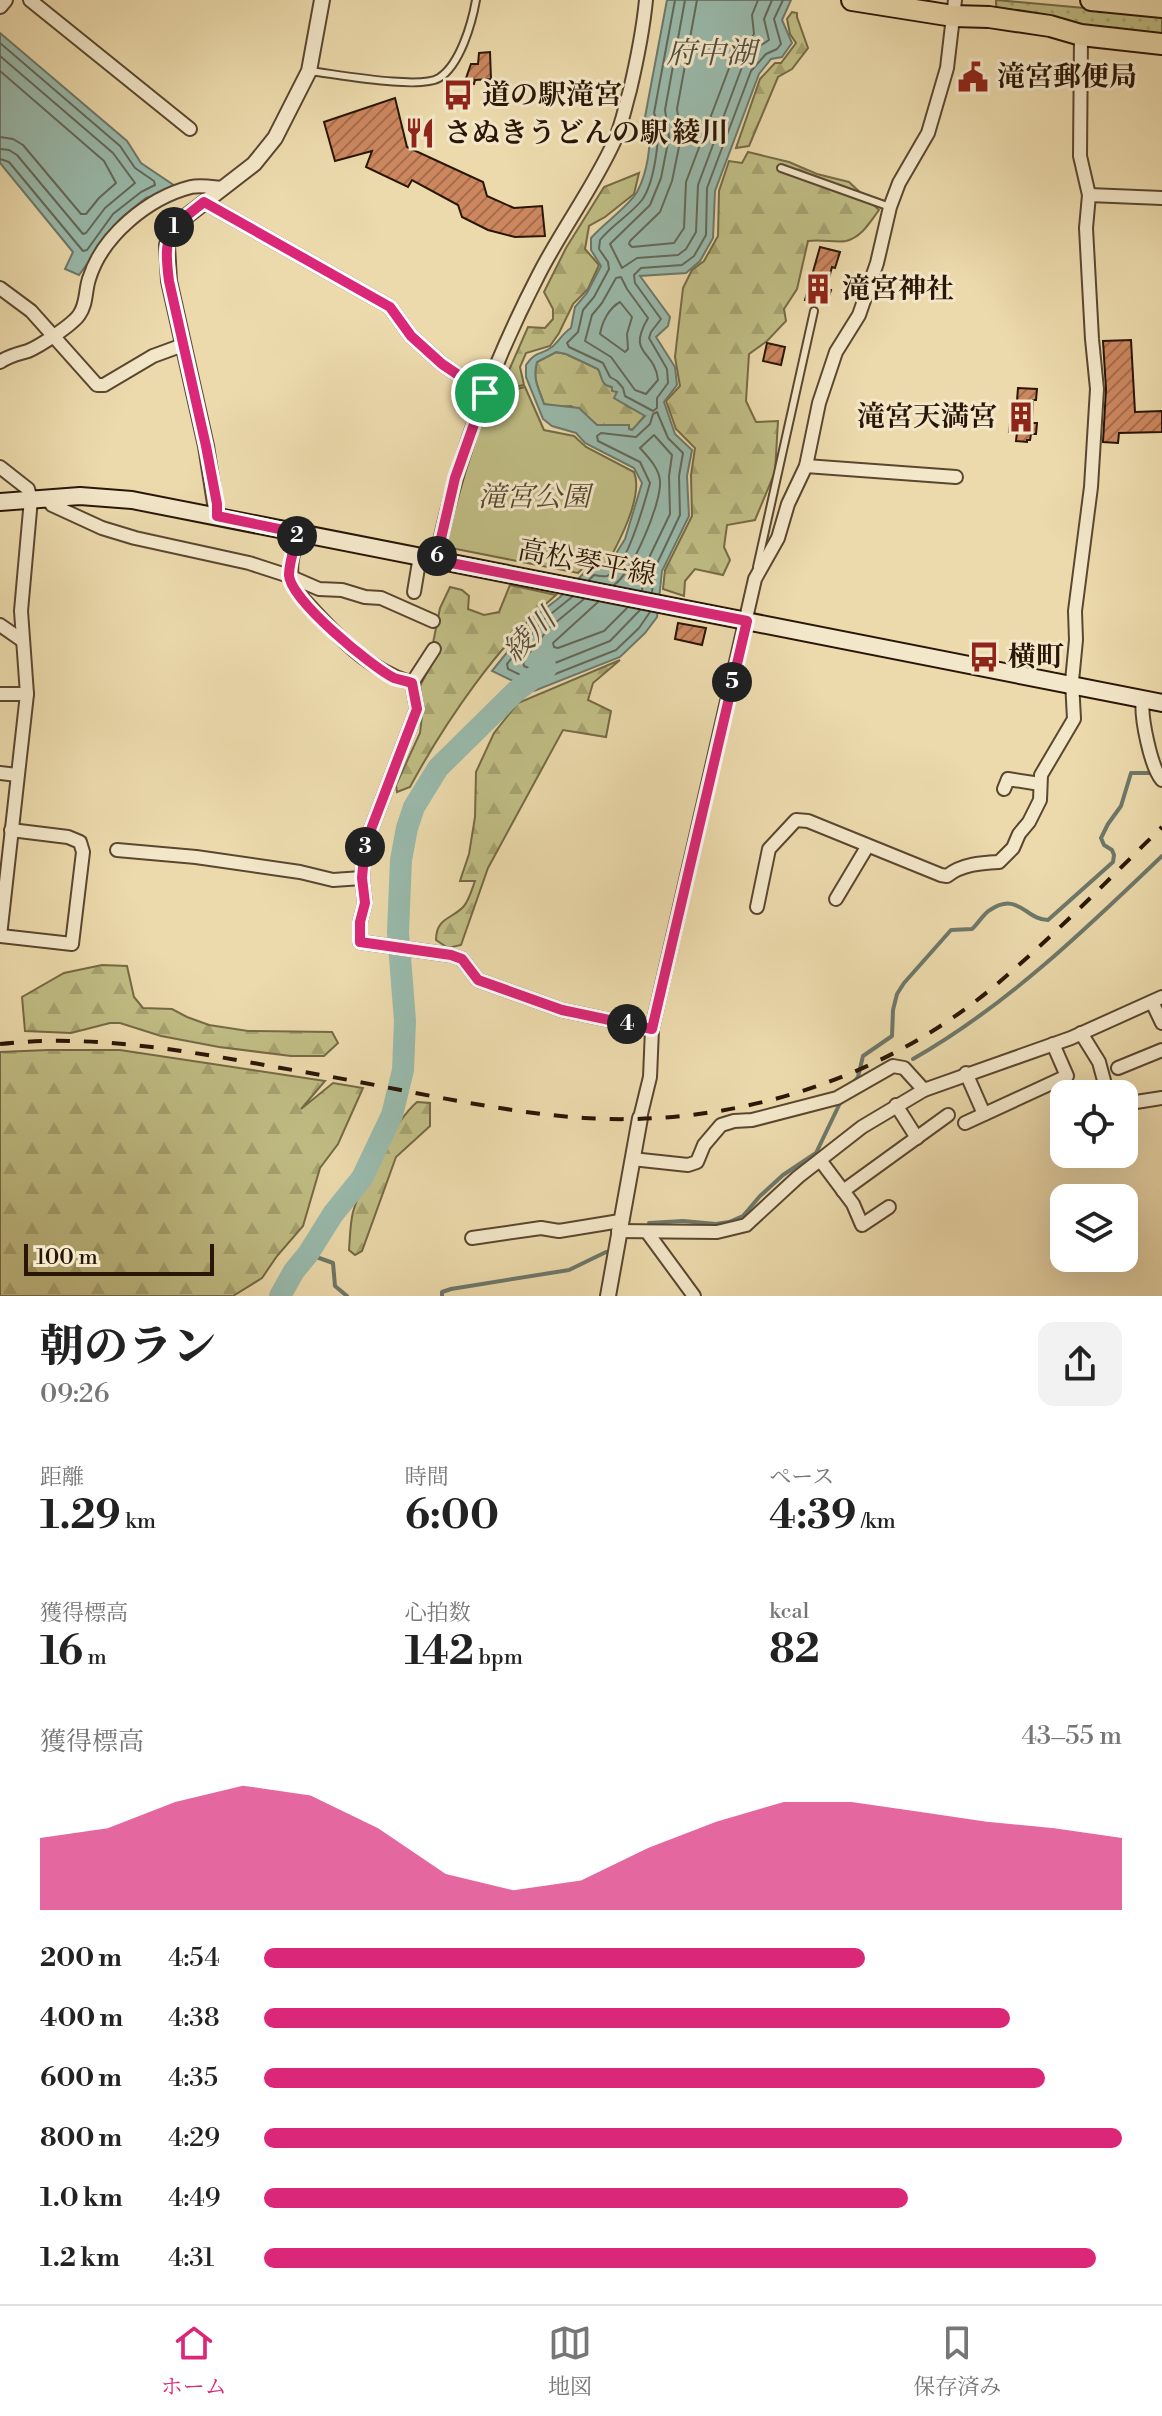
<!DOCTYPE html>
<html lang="ja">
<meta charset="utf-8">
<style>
body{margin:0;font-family:"Libre Bodoni","Noto Serif JP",serif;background:#f2f2f2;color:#222;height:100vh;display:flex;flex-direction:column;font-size:30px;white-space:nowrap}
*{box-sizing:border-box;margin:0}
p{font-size:26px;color:#767676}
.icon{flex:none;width:44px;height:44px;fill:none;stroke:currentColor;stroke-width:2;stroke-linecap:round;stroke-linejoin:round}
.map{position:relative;height:1296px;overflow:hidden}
.panel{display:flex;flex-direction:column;background:#fff;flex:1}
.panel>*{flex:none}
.fabs{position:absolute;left:1050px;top:1080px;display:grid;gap:16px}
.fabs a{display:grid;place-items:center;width:88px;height:88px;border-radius:16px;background:#fff;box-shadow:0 8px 32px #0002;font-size:40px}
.scale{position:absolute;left:24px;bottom:20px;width:190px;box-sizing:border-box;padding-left:8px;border:4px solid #2a1606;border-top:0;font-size:22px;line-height:28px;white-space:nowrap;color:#2a1606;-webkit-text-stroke:6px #f3e7c9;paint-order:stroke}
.pin{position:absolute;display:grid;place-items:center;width:68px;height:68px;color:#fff;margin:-34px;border:4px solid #fff;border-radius:50%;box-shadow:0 2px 8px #0007}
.km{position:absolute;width:40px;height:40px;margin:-20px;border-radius:50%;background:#222;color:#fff;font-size:22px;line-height:40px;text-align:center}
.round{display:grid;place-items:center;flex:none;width:84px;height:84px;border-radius:16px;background:#f2f2f2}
.head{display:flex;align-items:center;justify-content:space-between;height:136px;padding:0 40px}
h1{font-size:44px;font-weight:800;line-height:60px}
.figures{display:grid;grid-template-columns:repeat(3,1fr);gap:12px;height:136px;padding:8px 40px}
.figures div{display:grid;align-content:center}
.figures b{font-size:40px;font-weight:800}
.figures small{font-size:22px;font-weight:400}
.figures p{font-size:22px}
.chart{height:224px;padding:16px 40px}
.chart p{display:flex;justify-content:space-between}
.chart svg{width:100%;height:144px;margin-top:8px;fill:#db2777;opacity:.7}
ul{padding:0 40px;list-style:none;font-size:26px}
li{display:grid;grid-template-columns:128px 96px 1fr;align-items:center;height:60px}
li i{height:20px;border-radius:10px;background:#db2777}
.menu{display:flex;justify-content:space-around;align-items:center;height:112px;border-top:2px solid #e0e0e0;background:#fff;font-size:22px;color:#767676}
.menu a{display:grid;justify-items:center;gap:4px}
.menu .selected{color:#db2777}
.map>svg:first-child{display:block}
.grass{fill:url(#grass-dots);stroke:#756a45;stroke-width:2}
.forest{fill:url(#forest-firs);stroke:#756a45;stroke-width:2}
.park{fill:#c0bd84;stroke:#756a45;stroke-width:2}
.water{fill:#99baac;stroke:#6d786a;stroke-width:2;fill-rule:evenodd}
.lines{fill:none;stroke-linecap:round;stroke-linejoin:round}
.shore{stroke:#626859;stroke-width:2}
.stream{stroke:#6d786a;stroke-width:4}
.river{stroke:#99baac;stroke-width:22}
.building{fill:url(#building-hatch);stroke:#2a1606;stroke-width:2}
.service-casing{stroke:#5a4730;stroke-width:10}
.minor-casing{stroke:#5a4730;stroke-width:16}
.tertiary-casing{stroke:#5a4730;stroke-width:18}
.secondary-casing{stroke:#2a1606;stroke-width:20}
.trunk-casing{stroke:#2a1606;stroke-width:24}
.service{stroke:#f3e7c9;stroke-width:6}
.minor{stroke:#f3e7c9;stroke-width:12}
.tertiary{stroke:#f3e7c9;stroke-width:14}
.secondary{stroke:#f3e7c9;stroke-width:16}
.trunk{stroke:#ecdaac;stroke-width:20}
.rail{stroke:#2a1606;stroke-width:4;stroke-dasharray:14 14;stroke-linecap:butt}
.route-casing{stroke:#fff;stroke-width:16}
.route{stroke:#db2777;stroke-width:10}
.labels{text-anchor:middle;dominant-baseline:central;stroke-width:6;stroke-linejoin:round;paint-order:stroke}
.poi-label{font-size:28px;font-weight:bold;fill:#2a1606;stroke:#f3e7c9;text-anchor:start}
.park-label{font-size:28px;font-style:italic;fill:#57482c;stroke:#f3e7c9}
.street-label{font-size:28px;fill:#2a1606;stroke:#f3e7c9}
.water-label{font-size:30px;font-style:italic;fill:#514f40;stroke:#f3e7c9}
</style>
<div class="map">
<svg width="1162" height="1296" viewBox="0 0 1162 1296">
<defs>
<pattern id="grass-dots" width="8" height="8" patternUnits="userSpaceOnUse" patternTransform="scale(2)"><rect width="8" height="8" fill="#c0bd84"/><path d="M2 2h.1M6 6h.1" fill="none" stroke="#a5a270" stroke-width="1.8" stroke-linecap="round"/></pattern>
<pattern id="forest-firs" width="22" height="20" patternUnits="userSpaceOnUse" patternTransform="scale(2)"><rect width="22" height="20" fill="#c0bd84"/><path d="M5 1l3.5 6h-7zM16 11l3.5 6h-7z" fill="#a5a270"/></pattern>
<pattern id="building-hatch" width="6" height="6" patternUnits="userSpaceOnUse" patternTransform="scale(2)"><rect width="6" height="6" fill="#cc875f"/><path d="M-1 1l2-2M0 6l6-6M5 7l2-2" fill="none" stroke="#a66d4c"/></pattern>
</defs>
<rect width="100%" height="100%" fill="#ecdaac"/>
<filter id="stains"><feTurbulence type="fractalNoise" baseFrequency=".0025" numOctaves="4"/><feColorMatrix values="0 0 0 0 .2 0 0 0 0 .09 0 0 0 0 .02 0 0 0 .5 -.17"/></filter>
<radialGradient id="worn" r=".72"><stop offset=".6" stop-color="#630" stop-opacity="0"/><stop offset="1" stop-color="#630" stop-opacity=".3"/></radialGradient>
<!-- grass -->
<polygon class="grass" points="996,0 1162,15 1162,38 1065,26 1028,13 996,7"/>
<!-- forest -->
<g class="forest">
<polygon points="792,12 797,13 797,17 808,48 792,69 778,77 749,146 736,148 760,79 775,63 781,63 796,43 790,34 787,19"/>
<path d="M748 152 789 162 817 174 849 182 879 210C870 222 862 237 846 241 836 243 822 239 808 241L797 289 784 309 786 321 767 341 749 354 746 401 756 422 778 421 775 472 755 520 727 525 724 547 730 560 723 575 695 569 685 581 684 596 663 589 665 570 692 516 691 475 695 448 676 429 666 401 680 386 675 357 683 288 692 270 704 261 718 236 719 191 729 161 742 163Z"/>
<polygon points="639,173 634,194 605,217 589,226 585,249 599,265 588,289 573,304 559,333 550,346 526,353 520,367 524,385 500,390 491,396 502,386 506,377 528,327 545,328 553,319 553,309 544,292 566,248 604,187"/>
<path d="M556 352 566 354 598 369C603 378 601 385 613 387L627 406 645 415 633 430 629 429 628 426 597 425 571 406 556 407 544 404C539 388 532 379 537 362Z"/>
<path d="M510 585 556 595C499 643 445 722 410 787L397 792 396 785 420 733 423 707 420 686 440 647 433 643 440 608 450 587 462 590 469 596 468 609 484 615 499 612Z"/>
<path d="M620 660 593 683 588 700 611 711 606 737 563 730 488 868 461 945 448 948 436 940C436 917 453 919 464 906 469 900 472 889 475 881H460L469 854 475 817 476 772 494 733 518 703Z"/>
<polygon points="102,965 127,966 134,997 143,1008 172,1009 187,1017 209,1025 248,1031 332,1032 338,1043 324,1056 291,1056 219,1047 161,1036 120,1023 110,1023 71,1033 25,1031 22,997 64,973"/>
<polygon points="48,1050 120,1050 325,1081 301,1109 333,1083 363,1088 338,1144 320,1168 303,1226 277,1256 262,1278 233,1296 0,1296 0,1052"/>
<path d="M417 1102 430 1103V1126L396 1157 362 1251 355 1255 349 1250C350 1238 350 1224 353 1212 361 1184 395 1121 417 1102Z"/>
</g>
<!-- park -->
<path class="park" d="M525 387 544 430 574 436 586 447 634 472C644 496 618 544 606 566L589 562 578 573 446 547 459 491 489 400 499 393Z"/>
<!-- water -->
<g class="water">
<path d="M667 0H791L782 20 792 43 782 57 771 59 759 74 715 191 713 238 700 261 686 273 640 276 670 317 668 326 656 337 675 367 677 385 664 402 675 434 692 450 687 476 689 516 662 571 657 617 645 633 620 657 534 691 492 671 537 615 559 598 591 566 607 568 625 539 642 483 634 468 585 443 576 433 552 426 543 419 526 377V365C536 350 542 355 552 347 559 341 563 333 571 328L575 307 587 293 601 266 591 250V238C604 223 628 207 637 192 648 172 651 143 650 122L645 117ZM556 352 566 354 598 369C603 378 600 385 612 387V391L617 392 614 398 645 416 632 430 629 429V425H597L579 408 544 404C539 389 532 379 537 362Z"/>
<polygon points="0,33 127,141 141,163 178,188 146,198 119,220 79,275 65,269 73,252 0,163"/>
</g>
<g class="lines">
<!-- shore -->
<g class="shore">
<path d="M675 0 654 113C663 131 654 183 642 200 630 215 612 225 600 240L599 249 608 262 609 269 594 297 583 310 578 332 567 343 569 347 603 363 610 377 617 381 623 388 625 396 653 411 657 408V398L668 383 667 369 649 338 651 332 661 319 635 283 634 275 641 268 682 265 694 256 706 235 707 188 751 71 766 54 777 49 781 44 774 19 783 0"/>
<polyline points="685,0 665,110 669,137 661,178 650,205 610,244 622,268 637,258 678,255 686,249 696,232 698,185 742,67 758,47 769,40 764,19 772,0"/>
<polyline points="697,0 677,109 681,137 672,181 660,212 630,241 629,244 632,247 674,243 684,228 686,182 731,63 754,34 752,15 758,0"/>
<polyline points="0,43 120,146 135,168 154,181 155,185 141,192 113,214 87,250 83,251 9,162 0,159"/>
<polyline points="0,56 113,153 135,183 105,208 86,233 83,234 17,155 9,150 0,149"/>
<polyline points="0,71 104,161 116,183 99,198 86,214 81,214 23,145 13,139 0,137"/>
<path d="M621 277 627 289 648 318C626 356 655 349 658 380L646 394 635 390 611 357 585 341 592 315 602 303 616 278Z"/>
<path d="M620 302 632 317 627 334 628 349 625 352 600 334C602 322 609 308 620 302Z"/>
<path d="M589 580 594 575C599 576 603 577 607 576 626 572 645 501 650 483L640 462 598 441 597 436 601 433 636 437 650 424 653 414 657 412 668 438 683 453 679 476 680 515 655 568 652 592"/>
<path d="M614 585C632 573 662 502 660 481 659 468 648 457 640 448L654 435 672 455 669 476 670 514 646 564 642 590"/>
<polyline points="572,597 542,621 507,664 508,669 535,682 616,650 639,628 650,612"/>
<polyline points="584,599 549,628 523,661 524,666 535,671 610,641 640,610"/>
<polyline points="598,602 553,643 554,647 558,648 604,631 627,608"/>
</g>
<!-- stream -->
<g class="stream">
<path d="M913 1059C1006 1006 1085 930 1162 856"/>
<path d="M852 1084 858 1077 863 1056 892 1036 893 1010 897 994 904 983 951 930 972 929C979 923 983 914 990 910 1018 891 1026 920 1048 920L1113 862 1114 855 1112 850 1104 845 1101 838 1108 824 1121 806 1131 773H1150"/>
<polyline points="649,1223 683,1221 716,1224 729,1222 743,1216 760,1196 783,1175 816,1153 841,1101"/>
<polyline points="308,1254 333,1263 335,1286 347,1296"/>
<polyline points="442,1296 442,1292 451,1289 569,1270 606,1252"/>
</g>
<!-- river -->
<polyline class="river" points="280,1296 294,1271 308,1254 333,1214 362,1178 392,1115 403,1070 405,1021 398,932 401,860 407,828 414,807 438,768 515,692 546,668"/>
</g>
<!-- building -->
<g class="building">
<polygon points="490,52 491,79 475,80 474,84 465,81 471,64 478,64 479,53"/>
<polygon points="395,98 407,147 483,182 487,196 514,208 542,206 545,236 515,237 488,230 462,217 458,205 412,180 408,187 366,167 372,151 335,161 324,122"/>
<polygon points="820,247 840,252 835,268 832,267 826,289 831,290 826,305 805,300"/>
<polygon points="1131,340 1135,412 1162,411 1162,432 1119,433 1118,443 1103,442 1106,389 1103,341"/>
<polygon points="767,343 785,347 781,365 763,361"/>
<polygon points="1018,388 1037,389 1036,400 1033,400 1032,423 1037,423 1036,434 1031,434 1030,440 1027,440 1027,442 1016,441 1017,432 1009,432 1011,413 1016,414"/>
<polygon points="678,623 706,628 702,645 675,639"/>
</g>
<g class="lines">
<!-- service casing -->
<g class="service-casing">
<g id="service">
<path d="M309 71C336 74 419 90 439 78 460 65 472 23 476 0"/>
<polyline points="781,168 890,207"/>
<polyline points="757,567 814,311"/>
</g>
</g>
<!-- minor casing -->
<g class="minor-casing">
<g id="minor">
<polyline points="30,0 190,129"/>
<polyline points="1089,195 1162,198"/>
<polyline points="204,202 390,307 411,336 442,364 485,393"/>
<polyline points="0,288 31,311 97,385 104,385 153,356 183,345"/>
<path d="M0 362C10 355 18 354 28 351 40 346 72 325 79 315 87 304 85 291 89 279 102 236 148 198 191 187 200 185 212 187 222 188"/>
<polyline points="806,466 956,477"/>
<polyline points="0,467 28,489 31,499 21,611 27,694 0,936"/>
<polyline points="47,498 52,505 102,528 135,538 249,563 289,576 319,589 342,590 365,597 381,598 433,621"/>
<path d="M298 533C293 553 286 573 297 592 330 628 364 669 412 683L434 649"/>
<path d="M436 560C456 460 492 365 539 274 562 229 593 188 614 142 622 125 625 107 630 90 637 60 643 31 646 0"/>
<polyline points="414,592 420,556"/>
<polyline points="0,625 23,641"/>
<polyline points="412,683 417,709 365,845 362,878 365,903 360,922 360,942 451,955 462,959 478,980 562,1010 652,1029"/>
<polyline points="0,694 27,694"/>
<path d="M1143 699C1140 716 1151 768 1162 780"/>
<polyline points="0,773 17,775"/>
<polyline points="1004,789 1008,779 1040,784"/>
<polyline points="117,850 196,857 300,872 333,880 362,878"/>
<polyline points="836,899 867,847"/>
<path d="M757 907 769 849 796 820 808 821 941 875 947 876C962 864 981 863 999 862L1013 848 1019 834 1029 822 1040 800 1041 775 1074 719 1072 681 1076 640 1075 611 1091 487 1097 389 1092 339 1086 228 1089 195 1080 156 1081 35"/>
<polyline points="1,936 72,944 83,852 80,842 68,837 11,830"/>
<polyline points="1152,1002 1162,1023"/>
<polyline points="1081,1033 1099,1062 1106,1088 1110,1094"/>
<polyline points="1118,1068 1162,1050"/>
<polyline points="966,1073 984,1114"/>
<polyline points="1124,1101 1136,1102 1162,1098"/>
<polyline points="896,1105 917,1138"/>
<polyline points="640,1118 650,1077 652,1029 755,579 778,538 788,504 806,466 819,403 836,352 859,315 877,263 890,207 899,183 928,133 947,68 955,0"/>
<polyline points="965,1123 1067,1076 1053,1044"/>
<polyline points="632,1159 688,1165 697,1162 704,1145 721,1125 734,1121 752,1120 837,1098 893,1066 904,1068 924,1090"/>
<polyline points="820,1160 853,1204 862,1225 889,1207"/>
<polyline points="843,1191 948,1115"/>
<polyline points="618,1231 717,1232 746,1225 798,1177 862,1127 924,1090 1071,1038 1162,997"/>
<polyline points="647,1232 694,1296"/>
<polyline points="472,1238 541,1228 559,1231 620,1221"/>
</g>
</g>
<!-- tertiary casing -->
<g class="tertiary-casing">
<g id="tertiary">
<polyline points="0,6 5,0"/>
<polyline points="217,516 206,446 169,281 167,245 170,235 179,222 254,164 275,138 309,71 322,0"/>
<polyline points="608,1296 640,1118"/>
</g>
</g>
<!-- secondary casing -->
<g class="secondary-casing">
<polyline id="secondary" points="0,502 80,496 132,500 1162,703"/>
</g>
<!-- trunk casing -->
<g class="trunk-casing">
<g id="trunk">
<polyline points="852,0 953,16 989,17 1050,26 1081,35 1162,44"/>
<polyline points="1091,0 1162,7"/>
</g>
</g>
<!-- service -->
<use href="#service" class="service"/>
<!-- minor -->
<use href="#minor" class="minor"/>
<!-- tertiary -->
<use href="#tertiary" class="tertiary"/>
<!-- secondary -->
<use href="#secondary" class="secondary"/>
<!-- trunk -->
<use href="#trunk" class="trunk"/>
<!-- rail -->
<path class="rail" d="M0 1044C107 1032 216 1057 321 1075 407 1090 497 1112 584 1118 730 1127 878 1082 991 989 1051 939 1106 882 1162 827"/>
</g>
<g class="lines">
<!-- route casing -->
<g class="route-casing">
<path id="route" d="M204 202 390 307 411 336 442 364 485 393 455 478 436 560 747 621 652 1029 562 1010 478 980 462 959 451 955 360 942V922L365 903 362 878 365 845 417 709 412 683C407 681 400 680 394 678 372 667 290 600 289 575 289 562 295 546 298 533L217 516V504L206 446 169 281C163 234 168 230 204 202Z"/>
</g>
<!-- route -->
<use href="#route" class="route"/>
</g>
<!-- icons -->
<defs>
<g id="civic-bare" transform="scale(2.4)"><path d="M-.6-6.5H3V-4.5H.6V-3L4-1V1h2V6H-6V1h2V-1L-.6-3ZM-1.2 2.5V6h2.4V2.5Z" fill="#8f2418" stroke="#f3e7c9" stroke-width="2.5" paint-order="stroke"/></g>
<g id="bus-bare" transform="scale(2.4)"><path d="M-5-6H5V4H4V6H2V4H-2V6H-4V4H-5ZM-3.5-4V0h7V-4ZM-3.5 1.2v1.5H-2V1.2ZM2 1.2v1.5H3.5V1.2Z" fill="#8f2418" stroke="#f3e7c9" stroke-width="2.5" paint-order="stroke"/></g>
<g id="restaurant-bare" transform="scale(2.4)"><path d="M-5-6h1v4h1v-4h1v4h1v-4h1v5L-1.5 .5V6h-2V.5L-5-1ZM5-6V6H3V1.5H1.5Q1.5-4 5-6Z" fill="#8f2418" stroke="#f3e7c9" stroke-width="2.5" paint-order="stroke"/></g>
<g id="building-bare" transform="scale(2.4)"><path d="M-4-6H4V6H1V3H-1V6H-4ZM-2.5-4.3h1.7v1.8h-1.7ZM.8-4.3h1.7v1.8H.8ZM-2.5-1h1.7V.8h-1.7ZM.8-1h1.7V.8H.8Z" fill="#8f2418" stroke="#f3e7c9" stroke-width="2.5" paint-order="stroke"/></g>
</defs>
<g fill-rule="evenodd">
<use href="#civic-bare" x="973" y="77"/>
<use href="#bus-bare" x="458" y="95"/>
<use href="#restaurant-bare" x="420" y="133"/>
<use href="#building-bare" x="818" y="289"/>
<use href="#building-bare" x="1021" y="417"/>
<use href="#bus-bare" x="984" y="657"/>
</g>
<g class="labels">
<!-- poi labels -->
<g class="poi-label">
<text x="997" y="77">滝宮郵便局</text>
<text x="482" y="95">道の駅滝宮</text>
<text x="444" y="133">さぬきうどんの駅 綾川</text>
<text x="842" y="289">滝宮神社</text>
<text x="997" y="417" text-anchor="end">滝宮天満宮</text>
<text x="1008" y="657">横町</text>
</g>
<!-- park labels -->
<g class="park-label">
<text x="534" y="497">滝宮公園</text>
</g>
<!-- street labels -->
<g class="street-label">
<text transform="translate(587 563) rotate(11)">高松琴平線</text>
</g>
<!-- water labels -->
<g class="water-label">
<text x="711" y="54">府中湖</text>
<text transform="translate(530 636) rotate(-45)">綾川</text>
</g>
</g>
<rect width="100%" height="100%" filter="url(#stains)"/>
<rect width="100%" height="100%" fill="url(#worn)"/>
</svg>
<div class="fabs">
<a><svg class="icon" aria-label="locate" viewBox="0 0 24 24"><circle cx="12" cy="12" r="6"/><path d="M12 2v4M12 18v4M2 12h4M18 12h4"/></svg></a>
<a><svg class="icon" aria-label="layers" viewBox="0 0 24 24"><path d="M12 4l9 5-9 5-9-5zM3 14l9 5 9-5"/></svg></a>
</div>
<div class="scale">100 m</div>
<div class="pin" style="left:485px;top:393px;background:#1e9e55"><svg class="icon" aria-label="arrive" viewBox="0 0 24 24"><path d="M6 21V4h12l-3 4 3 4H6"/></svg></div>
<b class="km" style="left:174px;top:227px">1</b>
<b class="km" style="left:297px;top:536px">2</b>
<b class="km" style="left:365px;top:847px">3</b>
<b class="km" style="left:627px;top:1024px">4</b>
<b class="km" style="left:732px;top:682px">5</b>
<b class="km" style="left:437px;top:556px">6</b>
</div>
<section class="panel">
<div class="head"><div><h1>朝のラン</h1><p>09:26</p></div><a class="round"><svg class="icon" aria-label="share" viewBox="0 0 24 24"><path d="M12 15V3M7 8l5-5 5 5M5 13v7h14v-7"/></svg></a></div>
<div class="figures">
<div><p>距離</p><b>1.29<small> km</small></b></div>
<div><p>時間</p><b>6:00</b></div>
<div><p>ペース</p><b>4:39<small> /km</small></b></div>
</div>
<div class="figures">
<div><p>獲得標高</p><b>16<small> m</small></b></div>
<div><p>心拍数</p><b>142<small> bpm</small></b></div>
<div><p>kcal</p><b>82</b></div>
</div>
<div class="chart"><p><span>獲得標高</span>43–55 m</p>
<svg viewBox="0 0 160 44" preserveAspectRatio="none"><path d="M0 44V22L10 19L20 11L30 6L40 9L50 19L60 33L70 38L80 35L90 25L100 17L110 11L120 11L130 14L140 17L150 19L160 22V44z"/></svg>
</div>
<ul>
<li><b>200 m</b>4:54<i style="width:70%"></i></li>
<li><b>400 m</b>4:38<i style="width:87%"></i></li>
<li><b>600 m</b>4:35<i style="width:91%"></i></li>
<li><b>800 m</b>4:29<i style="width:100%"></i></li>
<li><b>1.0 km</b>4:49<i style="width:75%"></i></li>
<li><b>1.2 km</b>4:31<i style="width:97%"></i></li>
</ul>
</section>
<nav class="menu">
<a class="selected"><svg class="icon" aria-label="home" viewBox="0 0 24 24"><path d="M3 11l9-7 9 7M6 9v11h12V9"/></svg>ホーム</a>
<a><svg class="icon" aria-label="map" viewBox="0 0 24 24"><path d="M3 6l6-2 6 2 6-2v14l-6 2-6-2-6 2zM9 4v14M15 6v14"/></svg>地図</a>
<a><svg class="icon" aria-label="saved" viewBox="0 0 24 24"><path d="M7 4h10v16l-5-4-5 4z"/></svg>保存済み</a>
</nav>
